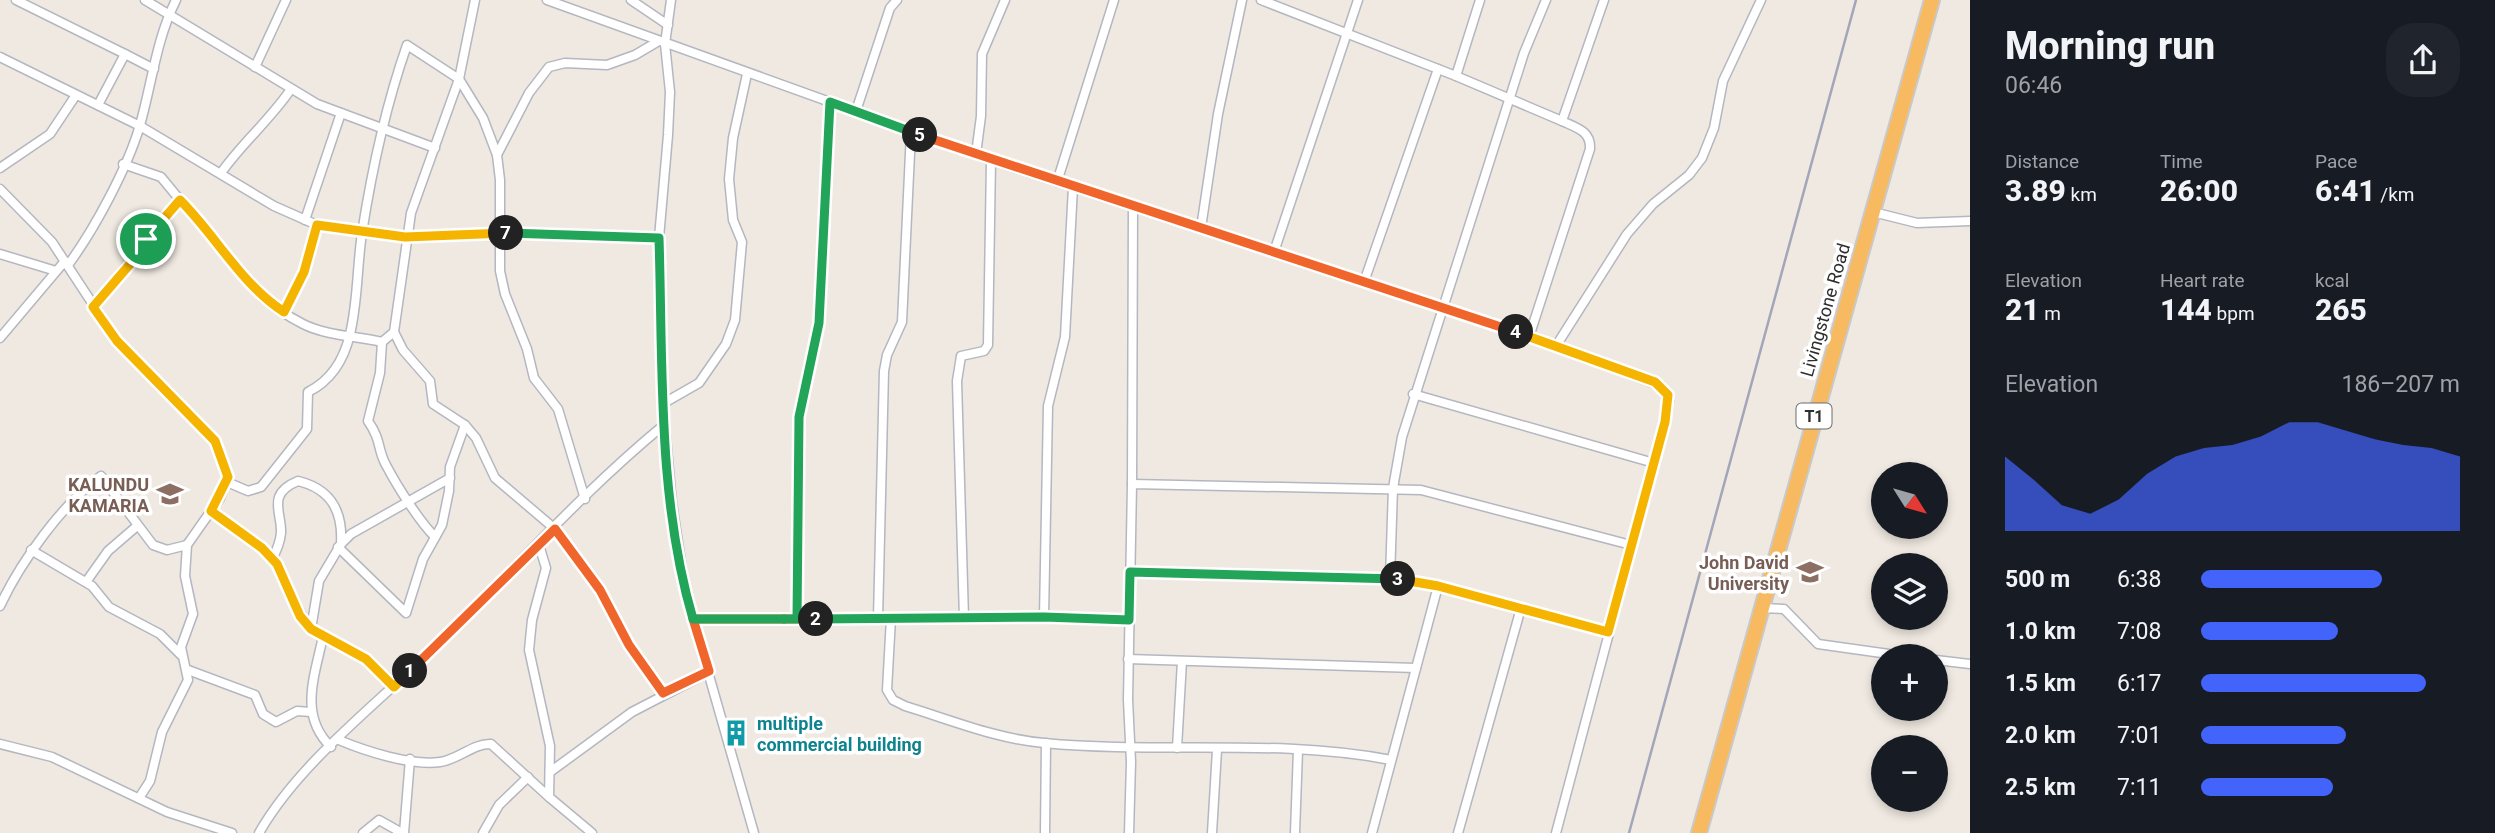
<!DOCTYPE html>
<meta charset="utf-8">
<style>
body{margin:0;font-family:Roboto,sans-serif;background:#20242c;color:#f1f3f6;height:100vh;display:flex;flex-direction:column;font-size:26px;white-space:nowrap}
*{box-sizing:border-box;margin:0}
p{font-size:23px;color:#9ea1a6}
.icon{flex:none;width:38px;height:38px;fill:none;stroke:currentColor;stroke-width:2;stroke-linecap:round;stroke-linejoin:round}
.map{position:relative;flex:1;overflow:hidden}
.side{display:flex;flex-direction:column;background:#171b24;width:525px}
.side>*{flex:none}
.needle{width:46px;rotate:127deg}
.buttons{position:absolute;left:1871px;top:462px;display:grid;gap:14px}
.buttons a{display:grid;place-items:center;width:77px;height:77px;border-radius:50%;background:#171b24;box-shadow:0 4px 10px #0003;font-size:35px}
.pin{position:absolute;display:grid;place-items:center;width:60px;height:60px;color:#fff;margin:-30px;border:4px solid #fff;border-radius:50%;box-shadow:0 2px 7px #0007}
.km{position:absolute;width:35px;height:35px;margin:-18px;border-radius:50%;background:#222;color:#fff;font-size:19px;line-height:35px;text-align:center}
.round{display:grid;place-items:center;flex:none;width:74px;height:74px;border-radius:28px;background:#20242c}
.overview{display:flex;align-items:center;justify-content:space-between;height:119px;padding:0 35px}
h1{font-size:38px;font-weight:800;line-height:52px}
.metrics{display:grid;grid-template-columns:repeat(3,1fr);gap:10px;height:119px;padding:7px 35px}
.metrics div{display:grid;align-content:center}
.metrics b{font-size:30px;font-weight:800}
.metrics small{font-size:19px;font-weight:400}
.metrics p{font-size:19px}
.chart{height:196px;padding:14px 35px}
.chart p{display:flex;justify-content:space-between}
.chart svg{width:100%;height:126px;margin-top:7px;fill:#4264fb;opacity:.7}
ul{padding:0 35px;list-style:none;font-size:23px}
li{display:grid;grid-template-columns:112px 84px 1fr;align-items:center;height:52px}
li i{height:18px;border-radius:9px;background:#4264fb}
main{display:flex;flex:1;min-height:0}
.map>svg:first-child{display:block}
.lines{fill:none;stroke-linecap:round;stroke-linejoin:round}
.minor-casing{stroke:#b4b7c1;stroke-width:11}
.trunk-casing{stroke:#c9c9c9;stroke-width:18}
.minor{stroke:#fff;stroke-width:8}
.trunk{stroke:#f8ba60;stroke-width:14}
.rail{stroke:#a3a6b8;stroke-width:2.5}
.split-1-casing{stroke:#fff;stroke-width:14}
.split-2-casing{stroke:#fff;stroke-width:14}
.split-3-casing{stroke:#fff;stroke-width:14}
.split-4-casing{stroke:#fff;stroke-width:14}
.split-5-casing{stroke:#fff;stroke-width:14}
.split-6-casing{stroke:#fff;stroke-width:14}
.split-7-casing{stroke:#fff;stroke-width:14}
.split-8-casing{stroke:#fff;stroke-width:14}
.split-1{stroke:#f5b400;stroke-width:9}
.split-2{stroke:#f0652b;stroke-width:9}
.split-3{stroke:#22a559;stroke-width:9}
.split-4{stroke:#f5b400;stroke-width:9}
.split-5{stroke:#f0652b;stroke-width:9}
.split-6{stroke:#22a559;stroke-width:9}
.split-7{stroke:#22a559;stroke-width:9}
.split-8{stroke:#f5b400;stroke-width:9}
.labels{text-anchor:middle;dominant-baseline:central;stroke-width:7;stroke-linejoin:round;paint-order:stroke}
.shield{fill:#fff;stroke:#6d6d6d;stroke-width:2}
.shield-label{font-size:16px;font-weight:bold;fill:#2e2e2e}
.street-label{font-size:18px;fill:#2e2e2e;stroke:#fff}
.education-label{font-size:18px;font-weight:bold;fill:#785e54;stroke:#fff;text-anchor:end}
.culture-label{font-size:18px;font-weight:bold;fill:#0d838f;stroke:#fff;text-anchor:start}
</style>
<main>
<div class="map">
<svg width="1970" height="833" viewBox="0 0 1970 833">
<rect width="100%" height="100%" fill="#efe9e1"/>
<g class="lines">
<!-- minor casing -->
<g class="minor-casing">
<g id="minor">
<polyline points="16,0 125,54 98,105"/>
<polyline points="145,0 317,104 435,148"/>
<polyline points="547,0 991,160 1556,346 1661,386 1669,401 1665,422 1556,833"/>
<polyline points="631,0 668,25"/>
<polyline points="671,0 665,44 670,92 668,135 659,238 664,416 672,503 686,595 754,833"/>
<polyline points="1261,0 1456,76 1562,121"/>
<polyline points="125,54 154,69"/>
<polyline points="0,57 140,126 274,206 317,225 405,237 501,233 659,238"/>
<polyline points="255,67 286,0"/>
<polyline points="1456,76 1480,0"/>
<polyline points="856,111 890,8 897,0"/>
<polyline points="976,154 981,116 982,54 1005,0"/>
<polyline points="123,164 161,177 180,200"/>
<polyline points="0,168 50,134 76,95"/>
<path d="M221 173C242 143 270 120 291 89"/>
<polyline points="1057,182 1114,0"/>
<polyline points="0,189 52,242 117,341 215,441 228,477 220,498 187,545 185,576 193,614 181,647 188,680 162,732 150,781 139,798"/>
<polyline points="1873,212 1917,223 1970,221"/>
<polyline points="305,220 341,113"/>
<polyline points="1201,228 1218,114 1242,0"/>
<polyline points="1274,252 1358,0"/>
<polyline points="0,254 56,271"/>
<path d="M68 265C94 230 128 167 140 125 152 83 156 40 176 0"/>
<polyline points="1364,282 1438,69"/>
<path d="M93 307C123 272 149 234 180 200 221 242 248 297 303 324 327 336 356 336 382 342L394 332 411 213 459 79 475 0"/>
<polyline points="284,312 304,272 317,225"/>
<polyline points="394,332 403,350 430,381 433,404 465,425 476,438 495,478 555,529 600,590 629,645 663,693"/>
<path d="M1529 337 1590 149C1591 131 1577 128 1562 121L1604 0"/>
<polyline points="0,338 65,261"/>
<path d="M382 342 380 373 368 421C382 441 377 449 386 465 397 486 419 521 435 537"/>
<polyline points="1556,346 1627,234 1653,204 1689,175 1702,158 1714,128 1723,81 1761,0"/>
<polyline points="1413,394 1654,463"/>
<polyline points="664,403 699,383 726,344 735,320 742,242 733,220 729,179 733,138 747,74"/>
<path d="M227 482 248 491 261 487 307 429 308 392C332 380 344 360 350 334 358 301 357 266 362 233 372 169 386 105 407 45L459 79 483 118 497 155"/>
<polyline points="1132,484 1133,205"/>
<polyline points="585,499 558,409 534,378 527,349 505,294 500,271 500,180 497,155 529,93 549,67 565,63 607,65 635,55 657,42"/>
<path d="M211 511C234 527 263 543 278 567 291 587 295 610 311 629"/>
<polyline points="539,545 546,568 532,620 529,650 550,746 549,797 592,833"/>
<polyline points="338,547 406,613 423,559 442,525 449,491 450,467 465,425"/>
<polyline points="31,550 92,586 109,607 160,634 181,655"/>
<path d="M272 559C277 550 280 543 281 533 282 512 266 494 298 481 331 489 343 511 341 544"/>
<polyline points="1131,572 1390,578 1438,586 1608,632"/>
<polyline points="1390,578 1393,488 1402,437 1524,53 1546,0"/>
<polyline points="86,582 108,551 137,526"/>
<path d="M0 606C20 563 62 504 101 476L153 545 167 550 187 545"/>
<polyline points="1759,608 1784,609 1818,644 1903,656"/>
<polyline points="1044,617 1048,406 1065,337 1073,187"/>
<path d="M891 618 887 690 893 700 905 706C951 720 997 739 1044 743 1159 754 1277 738 1391 760"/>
<polyline points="964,618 957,381 961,356 984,351 988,345 991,160"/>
<polyline points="693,619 1044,617 1129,620"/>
<polyline points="797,619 799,417 819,323 830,102"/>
<polyline points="878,619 884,371 887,355 902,322 911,132"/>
<path d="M323 636C315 676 298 715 331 747"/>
<polyline points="1128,659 1416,668"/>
<polyline points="1936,660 1970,664"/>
<polyline points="188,670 255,695 263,714 276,722 297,711 311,712"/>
<polyline points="394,687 366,659 311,629 319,581 341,544 351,534 450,478"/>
<path d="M339 740C365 751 411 766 440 762 457 760 474 743 491 744L549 797"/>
<polyline points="0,744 52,757 167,812 232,833"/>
<polyline points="1177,748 1182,661"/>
<polyline points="550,772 632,712 709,672"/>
<path d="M259 833C299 763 375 706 433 649 510 574 582 492 665 424"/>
<polyline points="363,833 379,820 402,833"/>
<polyline points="404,833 410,759"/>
<polyline points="483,833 499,805 528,777"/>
<polyline points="1045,833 1046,743"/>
<polyline points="1129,833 1131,762 1128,700 1132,484 1421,490 1631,545"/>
<polyline points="1212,833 1217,750"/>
<polyline points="1295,833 1298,750"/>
<polyline points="1372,833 1438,586"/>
<polyline points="1458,833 1521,608"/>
</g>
</g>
<!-- trunk casing -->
<g class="trunk-casing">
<polyline id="trunk" points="1699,833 1932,0"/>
</g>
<!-- minor -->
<use href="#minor" class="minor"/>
<!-- trunk -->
<use href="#trunk" class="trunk"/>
<!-- rail -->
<polyline class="rail" points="1629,833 1856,0"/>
</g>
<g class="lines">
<!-- split-1 casing -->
<g class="split-1-casing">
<polyline id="split-1" points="146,239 131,263 93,307 117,341 215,441 228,477 211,511 262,548 277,564 300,616 311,629 366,659 394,687 410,671"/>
</g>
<!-- split-2 casing -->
<g class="split-2-casing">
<polyline id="split-2" points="410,671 555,529 600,590 629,645 663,693 709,671 693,619 816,619"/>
</g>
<!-- split-3 casing -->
<g class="split-3-casing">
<polyline id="split-3" points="816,619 1044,617 1129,620 1130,572 1398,579"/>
</g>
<!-- split-4 casing -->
<g class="split-4-casing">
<polyline id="split-4" points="1398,579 1438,586 1608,632 1665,422 1668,395 1655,382 1516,332"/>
</g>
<!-- split-5 casing -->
<g class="split-5-casing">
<polyline id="split-5" points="920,135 1516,332"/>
</g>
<!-- split-6 casing -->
<g class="split-6-casing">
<polyline id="split-6" points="784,619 797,619 799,417 819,323 830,102 920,135"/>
</g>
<!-- split-7 casing -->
<g class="split-7-casing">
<path id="split-7" d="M506 233 659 238C663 363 657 497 693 619H784"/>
</g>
<!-- split-8 casing -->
<g class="split-8-casing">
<path id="split-8" d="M146 239 180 200C217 237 240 283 284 312L304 272 317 225 405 237 506 233"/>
</g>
<!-- split-1 -->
<use href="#split-1" class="split-1"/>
<!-- split-2 -->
<use href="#split-2" class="split-2"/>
<!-- split-3 -->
<use href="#split-3" class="split-3"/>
<!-- split-4 -->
<use href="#split-4" class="split-4"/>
<!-- split-5 -->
<use href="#split-5" class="split-5"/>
<!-- split-6 -->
<use href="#split-6" class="split-6"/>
<!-- split-7 -->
<use href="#split-7" class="split-7"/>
<!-- split-8 -->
<use href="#split-8" class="split-8"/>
</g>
<!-- icons -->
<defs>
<g id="school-bare" transform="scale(2.1)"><path d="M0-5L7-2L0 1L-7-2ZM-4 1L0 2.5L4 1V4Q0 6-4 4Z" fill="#8d6e63" stroke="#fff" stroke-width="2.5" paint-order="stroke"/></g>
<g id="university-bare" transform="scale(2.1)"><path d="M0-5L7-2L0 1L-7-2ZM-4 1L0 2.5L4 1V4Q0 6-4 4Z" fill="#8d6e63" stroke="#fff" stroke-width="2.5" paint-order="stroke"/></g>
<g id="building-bare" transform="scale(2.1)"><path d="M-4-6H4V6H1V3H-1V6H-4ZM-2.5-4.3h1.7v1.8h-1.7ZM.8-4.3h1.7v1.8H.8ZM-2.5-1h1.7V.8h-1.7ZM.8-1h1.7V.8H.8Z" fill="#0f9aa8" stroke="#fff" stroke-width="2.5" paint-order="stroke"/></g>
</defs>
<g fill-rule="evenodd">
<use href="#school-bare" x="170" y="494"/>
<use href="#university-bare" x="1810" y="572"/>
<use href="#building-bare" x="736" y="733"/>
</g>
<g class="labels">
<!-- shield labels -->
<rect class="shield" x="1796.5" y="403.5" width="35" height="25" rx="5"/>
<g class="shield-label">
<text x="1814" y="416">T1</text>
</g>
<!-- street labels -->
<g class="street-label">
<text transform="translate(1825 310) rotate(-74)">Livingstone Road</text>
</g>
<!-- education labels -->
<g class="education-label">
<text x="149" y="484">KALUNDU<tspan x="149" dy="21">KAMARIA</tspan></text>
<text x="1789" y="562">John David<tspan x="1789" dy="21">University</tspan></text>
</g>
<!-- culture labels -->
<g class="culture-label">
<text x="757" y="723">multiple<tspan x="757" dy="21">commercial building</tspan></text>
</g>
</g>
</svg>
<div class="buttons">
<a><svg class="needle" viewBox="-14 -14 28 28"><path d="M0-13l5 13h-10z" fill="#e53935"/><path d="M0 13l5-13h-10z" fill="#9ea1a6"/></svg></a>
<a><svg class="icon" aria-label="layers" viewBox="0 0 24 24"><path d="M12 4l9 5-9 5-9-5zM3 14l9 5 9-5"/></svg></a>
<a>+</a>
<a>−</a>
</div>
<div class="pin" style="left:146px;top:239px;background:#1e9e55"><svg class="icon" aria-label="arrive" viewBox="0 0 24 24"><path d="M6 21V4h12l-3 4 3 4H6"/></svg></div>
<b class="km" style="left:410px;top:671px">1</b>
<b class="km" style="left:816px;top:619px">2</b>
<b class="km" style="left:1398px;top:579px">3</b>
<b class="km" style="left:1516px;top:332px">4</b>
<b class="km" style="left:920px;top:135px">5</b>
<b class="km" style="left:506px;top:233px">7</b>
</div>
<section class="side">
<div class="overview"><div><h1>Morning run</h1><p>06:46</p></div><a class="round"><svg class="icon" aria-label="share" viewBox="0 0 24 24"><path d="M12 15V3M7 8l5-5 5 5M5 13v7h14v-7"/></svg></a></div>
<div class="metrics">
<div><p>Distance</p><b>3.89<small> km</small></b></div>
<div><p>Time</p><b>26:00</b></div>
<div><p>Pace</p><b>6:41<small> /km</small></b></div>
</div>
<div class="metrics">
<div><p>Elevation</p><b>21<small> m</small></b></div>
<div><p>Heart rate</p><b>144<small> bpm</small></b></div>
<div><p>kcal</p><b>265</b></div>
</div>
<div class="chart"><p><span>Elevation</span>186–207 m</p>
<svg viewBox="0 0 160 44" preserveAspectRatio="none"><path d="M0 44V18L10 26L20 35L30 38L40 33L50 24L60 18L70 15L80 14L90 11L100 6L110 6L120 9L130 12L140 14L150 15L160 18V44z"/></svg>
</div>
<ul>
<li><b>500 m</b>6:38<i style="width:70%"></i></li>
<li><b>1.0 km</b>7:08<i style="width:53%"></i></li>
<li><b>1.5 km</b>6:17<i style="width:87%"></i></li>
<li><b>2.0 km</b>7:01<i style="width:56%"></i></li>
<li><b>2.5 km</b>7:11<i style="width:51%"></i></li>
</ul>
</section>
</main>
